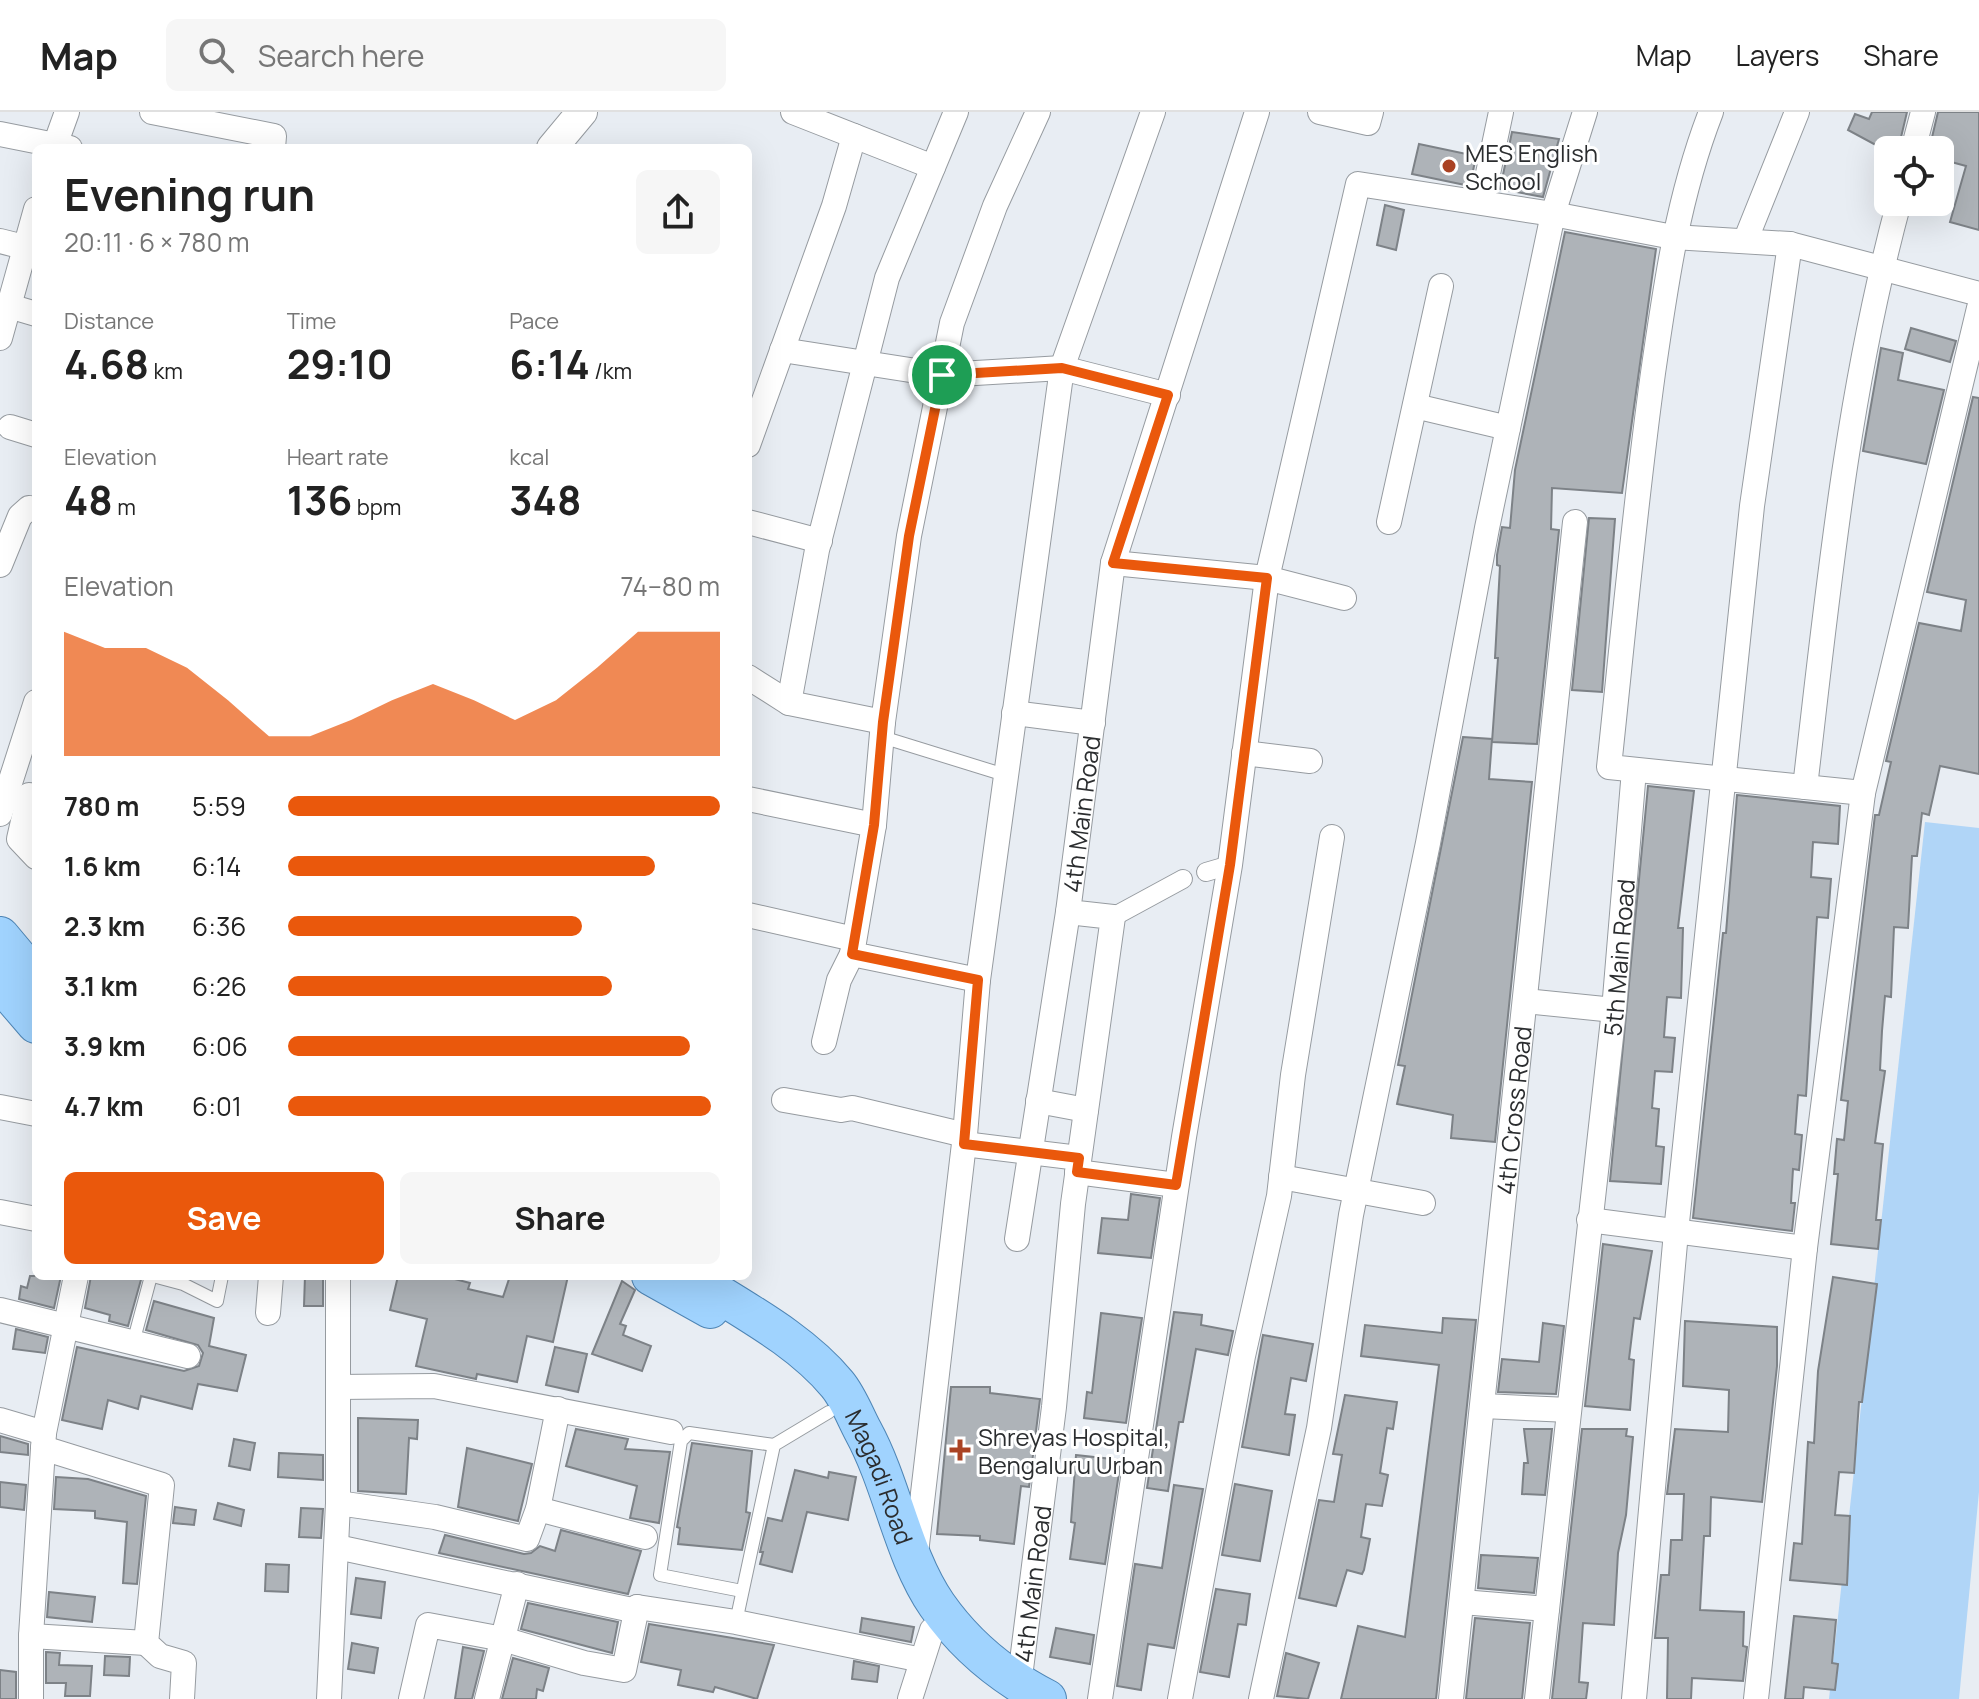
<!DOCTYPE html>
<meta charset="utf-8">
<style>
body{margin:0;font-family:Manrope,sans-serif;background:#f6f6f6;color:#222;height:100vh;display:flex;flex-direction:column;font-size:30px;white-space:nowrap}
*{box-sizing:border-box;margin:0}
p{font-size:26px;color:#767676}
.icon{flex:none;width:44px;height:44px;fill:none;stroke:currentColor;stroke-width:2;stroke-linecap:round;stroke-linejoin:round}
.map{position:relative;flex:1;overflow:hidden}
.panel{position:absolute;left:32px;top:32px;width:720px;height:1136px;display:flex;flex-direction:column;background:#fff;border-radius:12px;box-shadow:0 8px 32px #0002}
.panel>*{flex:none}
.buttons{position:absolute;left:1874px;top:24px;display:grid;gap:16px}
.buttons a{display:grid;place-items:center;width:80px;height:80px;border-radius:12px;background:#fff;box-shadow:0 8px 32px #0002;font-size:40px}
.pin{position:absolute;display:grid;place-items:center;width:68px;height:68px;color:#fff;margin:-34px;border:4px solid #fff;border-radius:50%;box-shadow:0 2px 8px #0007}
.round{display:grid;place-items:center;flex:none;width:84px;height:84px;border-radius:12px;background:#f6f6f6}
.headline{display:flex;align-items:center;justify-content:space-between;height:136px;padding:0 32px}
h1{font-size:44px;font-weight:700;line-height:60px}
.metrics{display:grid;grid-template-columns:repeat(3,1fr);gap:12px;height:136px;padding:8px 32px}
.metrics div{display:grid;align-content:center}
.metrics b{font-size:40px;font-weight:700}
.metrics small{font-size:22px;font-weight:400}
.metrics p{font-size:22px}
.chart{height:224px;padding:16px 32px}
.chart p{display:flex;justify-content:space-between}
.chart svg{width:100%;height:144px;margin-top:8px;fill:#ea580c;opacity:.7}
.button{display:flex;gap:16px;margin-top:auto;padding:16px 32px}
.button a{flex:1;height:92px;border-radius:12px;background:#ea580c;color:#fff;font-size:32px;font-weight:700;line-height:92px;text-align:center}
.button a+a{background:#f6f6f6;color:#222}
ul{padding:0 32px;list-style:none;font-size:26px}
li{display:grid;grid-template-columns:128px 96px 1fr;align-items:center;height:60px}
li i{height:20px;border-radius:10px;background:#ea580c}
header{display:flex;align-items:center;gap:48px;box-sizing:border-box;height:112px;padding:0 40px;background:#fff;border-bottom:2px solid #e0e0e0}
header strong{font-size:38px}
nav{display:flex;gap:44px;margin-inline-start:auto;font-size:28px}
.search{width:560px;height:72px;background:#f6f6f6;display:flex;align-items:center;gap:20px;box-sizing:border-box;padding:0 28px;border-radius:12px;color:#767676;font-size:30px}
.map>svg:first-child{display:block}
.green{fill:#b0d5f7}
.building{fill:#aeb3b8;stroke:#7d8287;stroke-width:2}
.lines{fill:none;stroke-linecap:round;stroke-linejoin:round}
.service-casing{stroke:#969ba0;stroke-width:14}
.pedestrian-casing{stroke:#969ba0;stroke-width:20}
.minor-casing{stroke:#969ba0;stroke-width:26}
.tertiary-casing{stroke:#969ba0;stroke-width:32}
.primary-casing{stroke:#4e85b5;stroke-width:40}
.service{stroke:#fff;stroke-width:12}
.pedestrian{stroke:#fff;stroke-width:18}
.minor{stroke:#fff;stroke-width:24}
.tertiary{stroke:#fff;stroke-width:30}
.primary{stroke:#a0d3fe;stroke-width:38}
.route-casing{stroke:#fff;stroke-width:16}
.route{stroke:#ea580c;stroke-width:10}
.poi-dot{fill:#aa4223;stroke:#fff;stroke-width:3}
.labels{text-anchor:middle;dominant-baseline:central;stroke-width:6;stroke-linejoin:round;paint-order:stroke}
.poi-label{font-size:24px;fill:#2b2d2f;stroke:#fff;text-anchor:start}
.street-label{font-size:24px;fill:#2b2d2f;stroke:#fff}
</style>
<header>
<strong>Map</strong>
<div class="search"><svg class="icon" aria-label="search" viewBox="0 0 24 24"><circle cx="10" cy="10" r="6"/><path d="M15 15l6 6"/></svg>Search here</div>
<nav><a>Map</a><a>Layers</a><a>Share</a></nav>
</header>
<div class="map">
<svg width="1979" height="1587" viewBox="0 0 1979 1587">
<rect width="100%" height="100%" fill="#e8edf3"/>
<!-- green -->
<polygon class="green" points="1925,710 1979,716 1979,1380 1959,1587 1829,1587"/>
<!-- building -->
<g class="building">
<polygon points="1872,0 1907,0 1898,38 1885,38 1848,18 1855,2 1869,7"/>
<polygon points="1938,0 1979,0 1979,118 1950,110 1966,54 1940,47 1940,38 1929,38"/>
<polygon points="1512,20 1559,27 1543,85 1500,77"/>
<polygon points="1419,32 1476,44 1470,74 1412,62"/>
<polygon points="1385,93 1404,98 1396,138 1377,133"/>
<polygon points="1565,120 1656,137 1622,381 1552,376 1551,417 1559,418 1537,632 1492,630 1498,546 1495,546 1500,454 1497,453 1497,443 1502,415 1510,416 1515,358"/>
<polygon points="1911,216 1956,229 1950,250 1905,237"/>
<polygon points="1881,236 1903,241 1898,268 1944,278 1926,352 1863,339"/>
<polygon points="1973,285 1979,286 1979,662 1940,654 1929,703 1922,701 1917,744 1912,744 1908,816 1894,815 1891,885 1885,884 1882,919 1880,958 1885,959 1875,1031 1883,1032 1876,1108 1881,1108 1878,1137 1831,1132 1838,1062 1834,1062 1837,1027 1844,1028 1848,989 1841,988 1875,703 1879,703 1891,650 1886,649 1919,511 1961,519 1966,488 1927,480"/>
<polygon points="1589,406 1615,407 1602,580 1572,578"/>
<polygon points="1463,625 1492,627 1489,667 1532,670 1495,1030 1451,1026 1453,1003 1397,992 1405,954 1398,953"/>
<polygon points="1648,674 1694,679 1678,816 1683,816 1681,886 1667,885 1664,925 1675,926 1672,960 1655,959 1652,996 1659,997 1656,1034 1664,1035 1661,1072 1610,1069"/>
<polygon points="1737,683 1840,694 1838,732 1813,730 1811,765 1831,767 1828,806 1817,805 1806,984 1798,983 1795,1022 1802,1023 1799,1058 1793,1057 1791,1091 1795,1091 1792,1119 1693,1106 1723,821 1726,821"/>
<polygon points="1131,1082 1160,1086 1151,1146 1098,1141 1102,1106 1128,1108"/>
<polygon points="1603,1132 1652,1139 1640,1207 1634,1206 1629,1247 1634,1248 1630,1298 1585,1294"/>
<polygon points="30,1164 61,1164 54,1196 19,1187 21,1174 27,1176"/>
<polygon points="91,1164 142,1164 128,1214 109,1209 110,1203 85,1196"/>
<polygon points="305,1164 323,1164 323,1194 304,1194"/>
<polygon points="398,1164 447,1165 470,1171 468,1177 503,1185 510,1164 568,1164 553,1230 527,1224 517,1270 477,1262 476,1267 416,1254 427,1207 390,1198"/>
<polygon points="1833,1165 1877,1172 1862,1290 1859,1290 1854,1361 1839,1360 1835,1403 1850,1404 1847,1473 1790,1468 1794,1431 1802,1432 1808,1330 1814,1331 1818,1259"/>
<polygon points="622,1169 635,1178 620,1212 626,1214 623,1223 651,1234 642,1259 592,1242"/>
<polygon points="154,1189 214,1206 209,1234 246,1243 237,1279 198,1272 192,1297 141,1284 138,1297 108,1288 102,1317 62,1308 77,1235 184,1259 199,1254 203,1241 198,1233 146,1218"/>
<polygon points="1174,1200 1202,1203 1201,1213 1233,1219 1228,1243 1196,1237 1183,1310 1179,1310 1168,1379 1147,1376"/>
<polygon points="1101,1201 1142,1206 1126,1311 1084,1306 1087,1280 1092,1281"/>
<polygon points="1443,1206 1476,1208 1436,1587 1341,1587 1358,1514 1405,1525 1439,1253 1361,1244 1365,1213 1442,1221"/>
<polygon points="1685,1209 1777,1215 1777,1254 1762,1390 1711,1385 1710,1424 1704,1424 1700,1498 1744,1500 1743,1534 1747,1535 1743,1569 1692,1566 1691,1587 1667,1587 1668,1526 1655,1526 1661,1463 1669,1463 1671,1428 1682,1428 1684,1382 1667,1382 1675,1317 1728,1320 1729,1278 1683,1274"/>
<polygon points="1543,1211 1564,1214 1556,1282 1498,1280 1502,1247 1539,1250"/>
<polygon points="16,1217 48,1225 45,1241 13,1237"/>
<polygon points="1263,1223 1313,1232 1306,1269 1291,1266 1285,1302 1295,1303 1289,1343 1242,1335"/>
<polygon points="555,1235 587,1242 578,1280 546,1273"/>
<polygon points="951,1275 990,1275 990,1281 1040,1287 1029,1375 1021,1374 1014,1432 980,1428 980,1424 937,1422"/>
<polygon points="1345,1283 1397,1290 1393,1317 1387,1316 1380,1361 1388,1363 1382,1394 1366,1392 1361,1425 1370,1427 1364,1458 1362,1462 1347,1458 1336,1494 1299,1486 1319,1388 1334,1390 1342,1343 1333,1342"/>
<polygon points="358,1306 418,1308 417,1327 409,1326 406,1382 358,1379"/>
<polygon points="576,1317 628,1327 625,1337 670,1340 659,1411 630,1406 637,1374 566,1354"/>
<polygon points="1524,1317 1552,1317 1545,1383 1522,1382 1524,1351 1528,1351"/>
<polygon points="1582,1317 1627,1317 1626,1324 1633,1325 1626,1403 1618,1441 1614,1513 1583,1511 1579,1570 1588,1571 1586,1587 1552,1587"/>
<polygon points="0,1324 28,1332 28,1343 0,1340"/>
<polygon points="234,1327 255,1331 250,1358 229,1354"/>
<polygon points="692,1331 752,1339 746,1400 750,1401 742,1438 678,1432 680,1416 677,1415"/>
<polygon points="467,1336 532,1352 518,1409 458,1395"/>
<polygon points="279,1341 323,1343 323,1368 278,1365"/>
<polygon points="1076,1343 1121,1348 1105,1452 1070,1447 1075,1411 1071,1410"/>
<polygon points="795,1358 828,1366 829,1360 856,1365 848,1408 807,1400 792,1460 760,1452 763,1440 760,1440 768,1406 782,1409"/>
<polygon points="56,1365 88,1367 146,1384 137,1472 123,1471 127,1410 95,1406 95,1399 54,1397"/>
<polygon points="0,1370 26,1373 24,1398 0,1395"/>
<polygon points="1235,1372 1272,1379 1260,1449 1222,1443"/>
<polygon points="1174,1373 1203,1377 1174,1536 1148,1532 1141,1578 1117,1574 1135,1452 1162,1456"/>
<polygon points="218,1391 244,1398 241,1414 214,1407"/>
<polygon points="175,1395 196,1398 194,1413 173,1411"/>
<polygon points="301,1396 323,1397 321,1426 299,1425"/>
<polygon points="561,1418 641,1439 628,1482 439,1441 445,1423 524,1442 531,1441 540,1434 555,1439"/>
<polygon points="1481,1443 1538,1446 1534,1481 1478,1476"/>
<polygon points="266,1452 289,1453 288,1480 265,1479"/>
<polygon points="356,1466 385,1470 381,1506 351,1502"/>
<polygon points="1216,1477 1250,1482 1246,1513 1238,1512 1229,1565 1200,1560"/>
<polygon points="49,1480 95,1485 92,1510 47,1505"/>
<polygon points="528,1491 618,1510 612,1541 521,1517"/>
<polygon points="1794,1504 1836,1508 1832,1551 1838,1552 1835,1578 1804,1575 1803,1587 1785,1587"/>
<polygon points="862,1506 914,1515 911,1530 860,1520"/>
<polygon points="1475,1506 1530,1511 1522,1587 1466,1587"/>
<polygon points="649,1512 774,1533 757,1587 715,1575 713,1580 678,1573 681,1558 641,1550"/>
<polygon points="1056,1516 1094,1523 1090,1552 1050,1545"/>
<polygon points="352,1531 378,1536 374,1561 348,1557"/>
<polygon points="463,1535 484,1539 472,1587 455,1587"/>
<polygon points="46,1540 60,1541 59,1553 92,1554 90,1584 65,1584 66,1571 46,1571"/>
<polygon points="1286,1541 1319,1551 1308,1587 1277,1584"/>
<polygon points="105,1544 130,1545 129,1564 104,1563"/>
<polygon points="513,1546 549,1556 543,1579 537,1577 536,1587 502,1587"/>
<polygon points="854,1549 879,1554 877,1570 852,1567"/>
<polygon points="0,1558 16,1560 16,1587 0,1587"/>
</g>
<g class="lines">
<!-- service casing -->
<g class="service-casing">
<g id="service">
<polyline points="882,625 1005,663"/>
<polyline points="153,1164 183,1172 217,1189 222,1164"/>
<polyline points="133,1231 151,1164"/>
<polyline points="742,1479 660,1463 681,1329 689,1321 774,1333"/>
<polyline points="736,1510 774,1333 829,1300"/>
</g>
</g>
<!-- pedestrian casing -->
<g class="pedestrian-casing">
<g id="pedestrian">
<polyline points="1206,760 1230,753"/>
<polyline points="1113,805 1183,767"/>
</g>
</g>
<!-- minor casing -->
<g class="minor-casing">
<g id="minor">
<polyline points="152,0 274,24 273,36"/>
<polyline points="793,0 933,55"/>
<polyline points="1320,0 1368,11 1371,0"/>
<path d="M1711 0C1678 85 1666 171 1653 261 1635 392 1623 524 1609 655L1863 681"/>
<polyline points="0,22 70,36"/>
<polyline points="54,36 67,0"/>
<polyline points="1913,38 1923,0"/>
<polyline points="1482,90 1501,0"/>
<polyline points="1746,127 1797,0"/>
<polyline points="0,129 36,138"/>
<polyline points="9,194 36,202"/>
<polyline points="0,226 36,97"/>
<polyline points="782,238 942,263 1062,256 1168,283"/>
<polyline points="1415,294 1508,316"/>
<polyline points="10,315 36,323"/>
<polyline points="748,333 834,94 854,24"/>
<polyline points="748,410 820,429"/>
<polyline points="1389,410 1441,174"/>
<polyline points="1113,451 1267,466 1344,486"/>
<polyline points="0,453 20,404 29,396 36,397"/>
<polyline points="748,565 789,591 883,610"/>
<polyline points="789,591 817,438 887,166 956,0"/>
<polyline points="1014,601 1093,611"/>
<polyline points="1244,641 1310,649"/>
<path d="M1805 675C1828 479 1847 282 1899 90"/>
<polyline points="29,683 19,727 36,745"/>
<polyline points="748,687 874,713"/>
<polyline points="0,702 36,590"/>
<polyline points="748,803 854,827"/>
<polyline points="978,868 852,842 874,713 883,610 909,424 952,211 995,94 1038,0"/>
<polyline points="1525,889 1614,898"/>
<polyline points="824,930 839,868 852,842"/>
<polyline points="784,988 841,998 852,996 965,1023"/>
<polyline points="1038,989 1086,998"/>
<polyline points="0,995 36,1002"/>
<polyline points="964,1032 1079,1046"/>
<polyline points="1077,1060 1176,1073"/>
<polyline points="1281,1065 1423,1091"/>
<polyline points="0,1100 36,1107"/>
<polyline points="1589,1108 1805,1136"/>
<polyline points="1017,1127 1068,800"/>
<polyline points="0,1198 188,1244"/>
<polyline points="268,1201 271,1164"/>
<polyline points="338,1275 434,1274 671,1320"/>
<polyline points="1483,1294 1569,1298"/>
<polyline points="0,1308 44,1321"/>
<polyline points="43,1336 162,1373 146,1531 160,1544 184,1551 182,1587"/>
<polyline points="338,1391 435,1405 527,1427 538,1397 558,1297"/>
<polyline points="538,1397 645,1425"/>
<polyline points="337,1435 632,1498 637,1495 736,1510 922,1548"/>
<polyline points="916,1441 965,1023 978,868 1062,256 1153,0"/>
<polyline points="1462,1490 1547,1497"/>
<polyline points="31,1524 146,1531"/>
<path id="s1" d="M1019 1573 1054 1295 1073 1092 1113 805 1068 800 1113 451 1257 0"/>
<polyline points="31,1587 31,1524 44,1321 76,1164"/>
<polyline points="329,1587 338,1391 338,1164"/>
<polyline points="411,1587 428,1513 503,1527 584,1551 624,1558 637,1495"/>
<polyline points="487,1587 517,1472"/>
<polyline points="910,1587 932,1518"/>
<polyline points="1100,1587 1184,1025 1230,753 1267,466 1358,72 1553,102 1673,125 1790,132 1979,182"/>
<polyline points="1180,1587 1243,1244 1279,1084 1293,963 1332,725"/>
<polyline points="1261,1587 1319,1316 1351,1103 1428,731 1487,416 1553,102 1585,0"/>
<path id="s2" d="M1451 1587 1575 410"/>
<path id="s3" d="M1537 1587 1614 898 1634 658"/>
<polyline points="1634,1587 1676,1120 1752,394 1790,132"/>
<polyline points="1756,1587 1805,1136 1863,681 1979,196"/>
</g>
</g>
<!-- tertiary casing -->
<g class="tertiary-casing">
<polyline id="tertiary" points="552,36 582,0"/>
</g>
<!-- primary casing -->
<g class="primary-casing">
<g id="primary">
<polyline points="0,824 36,867"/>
<polyline points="0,870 36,912"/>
<polyline points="651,1164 710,1197"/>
<path id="s4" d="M690 1164C739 1196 799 1226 837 1272 848 1285 855 1304 863 1319 893 1374 902 1442 937 1493 965 1533 1004 1565 1047 1587"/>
</g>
</g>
<!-- service -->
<use href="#service" class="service"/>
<!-- pedestrian -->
<use href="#pedestrian" class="pedestrian"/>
<!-- minor -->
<use href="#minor" class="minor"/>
<!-- tertiary -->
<use href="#tertiary" class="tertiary"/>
<!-- primary -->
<use href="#primary" class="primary"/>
</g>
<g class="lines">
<!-- route casing -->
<g class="route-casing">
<polygon id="route" points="1062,256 1168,283 1113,451 1267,466 1230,753 1176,1073 1077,1060 1079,1046 964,1032 978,868 852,842 874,713 883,610 909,424 942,263"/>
</g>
<!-- route -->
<use href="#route" class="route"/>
</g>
<!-- markers -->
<g class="poi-dot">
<circle cx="1449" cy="54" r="8"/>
<path d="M956 1326h8v8h8v8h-8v8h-8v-8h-8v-8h8z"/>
</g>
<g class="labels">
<!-- poi labels -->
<g class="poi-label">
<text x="1465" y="40">MES English<tspan x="1465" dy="28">School</tspan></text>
<text x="978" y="1324">Shreyas Hospital,<tspan x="978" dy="28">Bengaluru Urban</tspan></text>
</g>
<!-- street labels -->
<g class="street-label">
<text stroke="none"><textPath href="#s1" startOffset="918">4th Main Road</textPath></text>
<text stroke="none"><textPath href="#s3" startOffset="746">5th Main Road</textPath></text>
<text stroke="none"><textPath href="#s2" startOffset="592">4th Cross Road</textPath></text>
<text stroke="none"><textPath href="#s4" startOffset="286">Magadi Road</textPath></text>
<text stroke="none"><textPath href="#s1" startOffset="102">4th Main Road</textPath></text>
</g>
</g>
</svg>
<div class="buttons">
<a><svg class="icon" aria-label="locate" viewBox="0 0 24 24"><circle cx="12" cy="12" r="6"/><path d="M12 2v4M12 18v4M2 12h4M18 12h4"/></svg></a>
</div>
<div class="pin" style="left:942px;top:263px;background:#1e9e55"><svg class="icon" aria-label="arrive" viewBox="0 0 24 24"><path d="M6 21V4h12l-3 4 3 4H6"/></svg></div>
<section class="panel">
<div class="headline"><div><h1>Evening run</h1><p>20:11 · 6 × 780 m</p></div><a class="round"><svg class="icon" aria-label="share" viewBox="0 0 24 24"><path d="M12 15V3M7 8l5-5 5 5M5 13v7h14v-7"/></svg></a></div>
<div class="metrics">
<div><p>Distance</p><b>4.68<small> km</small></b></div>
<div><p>Time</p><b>29:10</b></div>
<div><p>Pace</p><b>6:14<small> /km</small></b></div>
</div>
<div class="metrics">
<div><p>Elevation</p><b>48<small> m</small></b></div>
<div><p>Heart rate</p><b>136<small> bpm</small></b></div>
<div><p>kcal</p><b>348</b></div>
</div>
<div class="chart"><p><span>Elevation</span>74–80 m</p>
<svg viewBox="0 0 160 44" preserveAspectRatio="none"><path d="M0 44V6L10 11L20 11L30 17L40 27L50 38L60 38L70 33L80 27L90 22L100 27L110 33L120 27L130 17L140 6L150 6L160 6V44z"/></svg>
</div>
<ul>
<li><b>780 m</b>5:59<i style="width:100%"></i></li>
<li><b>1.6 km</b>6:14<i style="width:85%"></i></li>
<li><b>2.3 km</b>6:36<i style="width:68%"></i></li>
<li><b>3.1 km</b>6:26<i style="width:75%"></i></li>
<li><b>3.9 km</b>6:06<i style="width:93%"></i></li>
<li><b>4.7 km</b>6:01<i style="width:98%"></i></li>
</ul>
<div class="button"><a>Save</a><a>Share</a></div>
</section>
</div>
